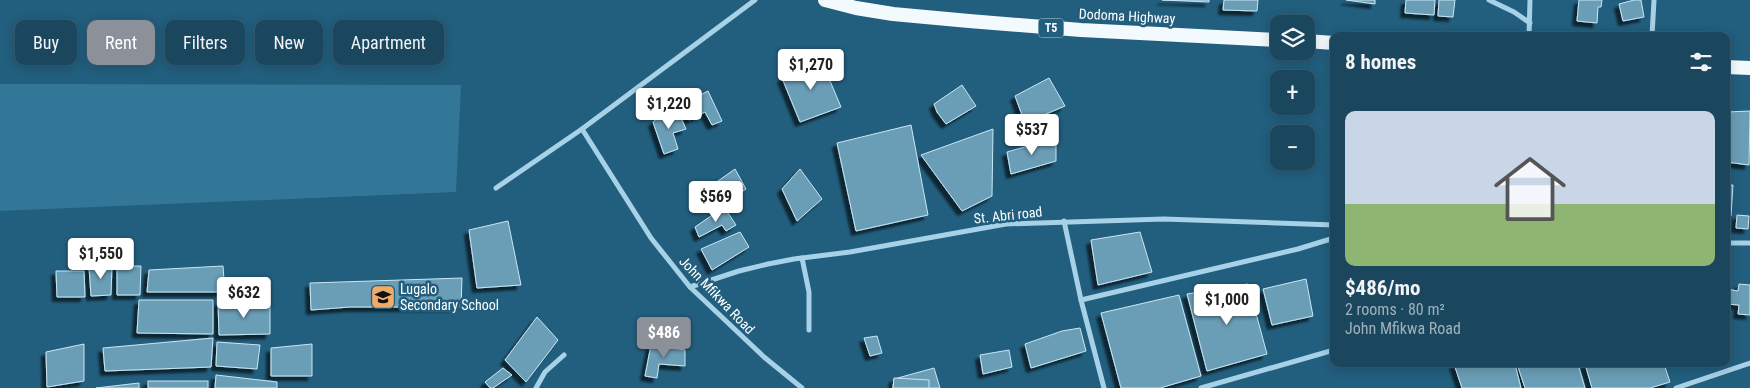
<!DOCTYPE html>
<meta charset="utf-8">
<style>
body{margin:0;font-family:"Roboto Condensed",sans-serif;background:#275067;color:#f1f3f6;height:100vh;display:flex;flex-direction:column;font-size:19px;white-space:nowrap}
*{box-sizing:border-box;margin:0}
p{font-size:16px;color:#9fb1bc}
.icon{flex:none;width:28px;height:28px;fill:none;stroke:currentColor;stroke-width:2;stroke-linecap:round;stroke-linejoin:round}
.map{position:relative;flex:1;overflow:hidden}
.side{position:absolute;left:1330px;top:32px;width:400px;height:335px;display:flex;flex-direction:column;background:#1a465e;border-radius:10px;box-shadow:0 2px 12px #0003,0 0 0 1px #385e73}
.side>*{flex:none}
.top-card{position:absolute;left:15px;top:20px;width:475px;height:45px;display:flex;gap:10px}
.controls{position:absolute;left:1270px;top:15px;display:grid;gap:10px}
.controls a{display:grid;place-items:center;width:45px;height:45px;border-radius:10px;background:#1a465e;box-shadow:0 2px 12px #0003,0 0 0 1px #385e73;font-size:25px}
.price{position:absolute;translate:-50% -42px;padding:0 11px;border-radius:5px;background:#fff;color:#222;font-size:16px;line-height:32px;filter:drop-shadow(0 1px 2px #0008)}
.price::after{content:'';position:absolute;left:50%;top:30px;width:15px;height:11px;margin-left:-8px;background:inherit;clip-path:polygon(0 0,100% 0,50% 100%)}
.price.active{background:#8c9099;color:#fff}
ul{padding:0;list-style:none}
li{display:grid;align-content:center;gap:10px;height:265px;padding:0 15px}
li span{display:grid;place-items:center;height:155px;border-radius:10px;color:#555}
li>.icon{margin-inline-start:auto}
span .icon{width:90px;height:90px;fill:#fffc;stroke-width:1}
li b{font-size:21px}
h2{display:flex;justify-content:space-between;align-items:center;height:60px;padding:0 15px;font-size:21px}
.pill{padding:0 18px;border-radius:10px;background:#1a465e;box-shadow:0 2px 12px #0003,0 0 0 1px #385e73;font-size:18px;line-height:45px}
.pill.active{background:#8c9099;color:#fff}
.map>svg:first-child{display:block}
</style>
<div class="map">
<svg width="1750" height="388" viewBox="0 0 1750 388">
<defs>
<filter id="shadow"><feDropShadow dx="-4.5" dy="4.5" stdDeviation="1" flood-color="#0009"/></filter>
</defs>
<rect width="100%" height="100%" fill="#225e7d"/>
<polygon fill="#337798" points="0,84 461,85 456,192 0,211"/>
<g fill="#6b9db6" stroke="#c9e7f5" filter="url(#shadow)">
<polygon points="1162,0 1209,0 1209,2"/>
<polygon points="1224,0 1258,0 1257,11 1223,10"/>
<polygon points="1346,0 1375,0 1375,4"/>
<polygon points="1406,0 1435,0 1434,15 1405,13"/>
<polygon points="1439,0 1455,0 1453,17 1438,16"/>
<polygon points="1579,0 1602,0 1601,7 1598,7 1597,23 1577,21"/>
<polygon points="1634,0 1641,0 1644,17 1623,21 1619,4"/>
<polygon points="820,57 841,107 800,122 782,78"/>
<polygon points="1049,78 1065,106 1025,123 1015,96"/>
<polygon points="962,85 976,106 946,124 937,112 934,104"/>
<polygon points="708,91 722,121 712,125 705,112 689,120 683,104"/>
<polygon points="678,111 686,129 673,133 678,149 664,154 653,122 664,113"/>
<polygon points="1750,111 1749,165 1726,162 1727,112"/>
<polygon points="911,125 928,215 856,231 837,143"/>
<polygon points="993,129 992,196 962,211 921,155"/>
<polygon points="1056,138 1056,161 1011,174 1007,152"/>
<polygon points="735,169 746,189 735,196 729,185 708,203 701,193"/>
<polygon points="800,169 822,199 797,221 782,189"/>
<polygon points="1726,185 1733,185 1731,216 1726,215"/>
<polygon points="724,207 736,225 726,231 722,225 699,237 695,227"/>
<polygon points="1737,215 1749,216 1748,229 1736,228"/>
<polygon points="508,221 521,285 477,288 469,230"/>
<polygon points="740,232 749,247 712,270 701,249"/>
<polygon points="1140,232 1152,272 1098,285 1091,240"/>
<polygon points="112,264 111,295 91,296 89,267"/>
<polygon points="117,266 141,266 140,295 117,295"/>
<polygon points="223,266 225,292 147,292 149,270"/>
<polygon points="56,271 84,271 85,297 57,297"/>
<polygon points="462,278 461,307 350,307 311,310 310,283"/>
<polygon points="1306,279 1313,316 1272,325 1263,289"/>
<polygon points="1248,284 1267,354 1207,371 1187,294"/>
<polygon points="1739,284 1750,285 1750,315 1738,314 1739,305 1726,304 1726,289 1738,291"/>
<polygon points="1179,295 1201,376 1160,388 1121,388 1101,313"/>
<polygon points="139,300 213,300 213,334 137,333"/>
<polygon points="218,302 270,304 270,334 219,335"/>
<polygon points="537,317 558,340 526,382 505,360"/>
<polygon points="1080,328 1086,351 1031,368 1025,344 1062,331"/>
<polygon points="877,336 882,353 870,356 864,338"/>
<polygon points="213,338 211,367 105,371 103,348"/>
<polygon points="217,342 260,345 257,369 216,366"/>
<polygon points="84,344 84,381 47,387 46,352"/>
<polygon points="312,344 312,376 271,376 271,348"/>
<polygon points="651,345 685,350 685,366 659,364 657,378 645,376"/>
<polygon points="1009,350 1012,367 983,374 980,355"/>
<polygon points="1454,364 1515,364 1521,388 1462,388"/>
<polygon points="1517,364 1578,364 1585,388 1525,388"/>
<polygon points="1585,364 1664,364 1670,382 1650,388 1592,388"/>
<polygon points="503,368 512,375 493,388 490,388 485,382"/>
<polygon points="934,368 940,388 893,388 894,379"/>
<polygon points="216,375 277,382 277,388 215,388"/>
<polygon points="894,378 929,380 929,388 893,388"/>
<rect x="148" y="381" width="60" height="7"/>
<polygon points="139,383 139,388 96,388"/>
</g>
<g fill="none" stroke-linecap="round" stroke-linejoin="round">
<g stroke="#a6d1e6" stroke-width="5">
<polyline points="1489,0 1514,12 1530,23"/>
<polyline points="1529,36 1530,0"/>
<polyline points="1652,36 1654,0"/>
<polyline points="582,129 651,238 690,287 764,357 802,388"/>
<polyline points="496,188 582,129 755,0"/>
<polyline points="1064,221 1081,300 1104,388"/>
<polyline points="1726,243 1750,243"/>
<polyline points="802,258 809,292 809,330"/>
<polyline points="690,287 739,271 768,264 794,259 850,252 1006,224 1164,219 1334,225"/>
<polyline points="1081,300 1298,249 1334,238"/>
<polyline points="536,388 545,372 564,355"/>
<polyline points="1201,388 1334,350"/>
<polyline points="1676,388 1750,363"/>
</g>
<g stroke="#f3fafe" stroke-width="14">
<polyline points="825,0 856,8 893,14 969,21 1081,30 1279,40"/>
<polyline points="1306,41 1334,43"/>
<polyline points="1726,67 1750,68"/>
</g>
</g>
<defs>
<symbol id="school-square" viewBox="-11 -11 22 22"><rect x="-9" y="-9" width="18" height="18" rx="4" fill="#f1ab69" stroke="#225e7d"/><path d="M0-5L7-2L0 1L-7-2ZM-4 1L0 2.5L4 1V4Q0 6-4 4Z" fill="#111"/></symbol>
</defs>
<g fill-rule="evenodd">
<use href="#school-square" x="369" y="283" width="28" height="28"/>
</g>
<g text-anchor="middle" stroke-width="5" stroke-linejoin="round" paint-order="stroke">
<rect fill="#225e7d" stroke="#bdcfd8" stroke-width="1" x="1038.5" y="18.5" width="25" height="19" rx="4"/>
<g font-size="12" font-weight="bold" fill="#fff">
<text x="1051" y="32">T5</text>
</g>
<g font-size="14" fill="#fff" stroke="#225e7d">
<text transform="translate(1127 16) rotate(3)" y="5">Dodoma Highway</text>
<text transform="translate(1008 215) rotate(-6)" y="5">St. Abri road</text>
<text transform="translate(717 295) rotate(46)" y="5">John Mfikwa Road</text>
</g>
<g font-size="14" fill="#fff" stroke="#225e7d" text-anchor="start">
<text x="400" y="294">Lugalo<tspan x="400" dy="16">Secondary School</tspan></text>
</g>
</g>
</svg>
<div class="controls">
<a><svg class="icon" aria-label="layers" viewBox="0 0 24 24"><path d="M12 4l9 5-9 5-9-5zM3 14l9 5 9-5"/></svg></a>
<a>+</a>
<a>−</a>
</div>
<b class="price" style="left:811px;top:91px">$1,270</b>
<b class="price" style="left:669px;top:130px">$1,220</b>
<b class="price" style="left:1032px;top:156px">$537</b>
<b class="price" style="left:716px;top:223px">$569</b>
<b class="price" style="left:101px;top:280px">$1,550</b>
<b class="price" style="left:244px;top:319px">$632</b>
<b class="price" style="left:1227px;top:326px">$1,000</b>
<b class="price active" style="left:664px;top:359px">$486</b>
<div class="top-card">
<a class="pill">Buy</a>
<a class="pill active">Rent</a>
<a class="pill">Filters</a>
<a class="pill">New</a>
<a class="pill">Apartment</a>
</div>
<section class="side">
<h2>8 homes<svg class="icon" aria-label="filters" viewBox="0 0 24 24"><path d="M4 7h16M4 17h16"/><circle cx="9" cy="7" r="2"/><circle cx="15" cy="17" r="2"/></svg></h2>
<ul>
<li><span style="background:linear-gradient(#c9d6e8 60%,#8fb573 0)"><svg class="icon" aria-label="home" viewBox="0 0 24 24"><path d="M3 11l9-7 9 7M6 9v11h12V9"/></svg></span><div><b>$486/mo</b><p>2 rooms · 80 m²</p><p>John Mfikwa Road</p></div></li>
</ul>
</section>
</div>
